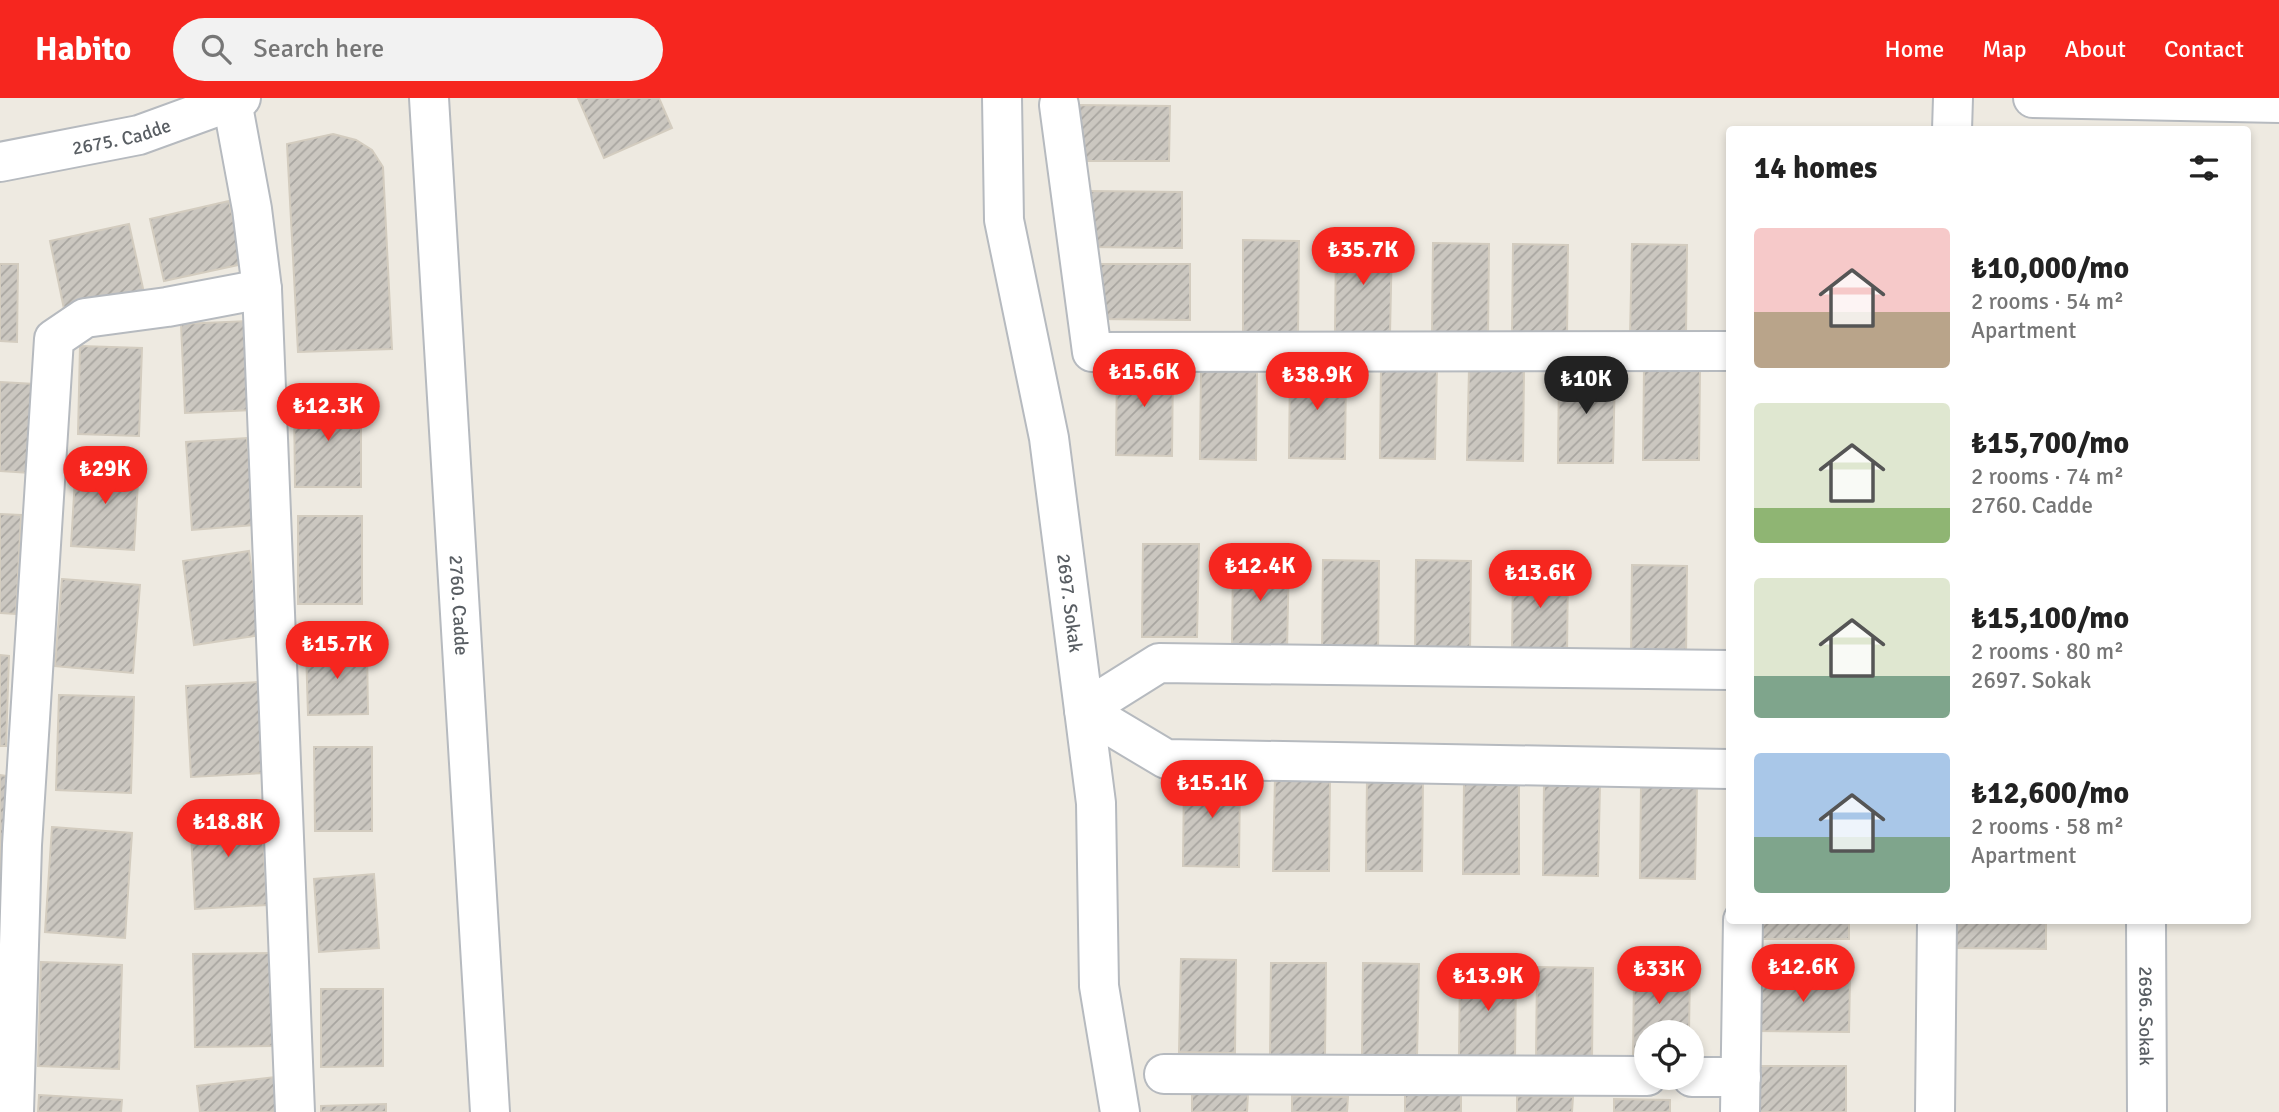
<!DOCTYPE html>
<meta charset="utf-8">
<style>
body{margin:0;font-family:Signika,sans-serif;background:#f2f2f2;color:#222;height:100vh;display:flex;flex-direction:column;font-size:26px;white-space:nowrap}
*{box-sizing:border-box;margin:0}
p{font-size:23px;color:#767676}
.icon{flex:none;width:38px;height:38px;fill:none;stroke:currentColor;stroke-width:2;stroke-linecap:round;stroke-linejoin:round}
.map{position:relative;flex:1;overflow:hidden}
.sheet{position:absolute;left:1726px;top:28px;width:525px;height:798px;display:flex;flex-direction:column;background:#fff;border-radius:7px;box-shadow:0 4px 10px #0003}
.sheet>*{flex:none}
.fabs{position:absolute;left:1634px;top:922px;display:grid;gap:14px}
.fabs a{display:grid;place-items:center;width:70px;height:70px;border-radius:50%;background:#fff;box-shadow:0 4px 10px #0003;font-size:35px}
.price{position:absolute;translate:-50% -60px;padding:0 16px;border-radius:24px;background:#f6261f;color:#fff;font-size:23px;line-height:46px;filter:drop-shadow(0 2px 4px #0008)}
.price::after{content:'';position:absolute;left:50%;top:42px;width:21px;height:16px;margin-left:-10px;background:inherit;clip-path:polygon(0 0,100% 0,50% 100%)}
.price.current{background:#222;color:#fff}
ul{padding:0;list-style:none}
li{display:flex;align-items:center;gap:21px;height:175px;padding:0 28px}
li span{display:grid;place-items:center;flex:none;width:196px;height:140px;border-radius:7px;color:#555}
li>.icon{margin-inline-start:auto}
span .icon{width:84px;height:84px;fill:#fffc;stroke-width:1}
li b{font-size:30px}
h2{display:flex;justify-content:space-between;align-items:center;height:84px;padding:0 28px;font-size:30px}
header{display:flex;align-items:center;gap:42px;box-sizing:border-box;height:98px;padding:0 35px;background:#f6261f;color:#fff}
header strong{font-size:33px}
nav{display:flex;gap:38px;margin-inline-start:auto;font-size:24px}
.search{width:490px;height:63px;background:#f2f2f2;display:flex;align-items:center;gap:18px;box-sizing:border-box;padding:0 24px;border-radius:38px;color:#767676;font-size:26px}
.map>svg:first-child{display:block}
</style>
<header>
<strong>Habito</strong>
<div class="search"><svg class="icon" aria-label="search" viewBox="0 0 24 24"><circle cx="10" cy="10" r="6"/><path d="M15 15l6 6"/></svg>Search here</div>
<nav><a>Home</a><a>Map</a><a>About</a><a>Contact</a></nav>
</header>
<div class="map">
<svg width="2279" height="1014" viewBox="0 0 2279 1014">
<defs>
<pattern id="building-hatch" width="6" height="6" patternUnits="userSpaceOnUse" patternTransform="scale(1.75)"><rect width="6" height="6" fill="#cbc7c0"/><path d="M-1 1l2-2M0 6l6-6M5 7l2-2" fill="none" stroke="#a8a5a0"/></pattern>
</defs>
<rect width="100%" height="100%" fill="#eeeae1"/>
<g fill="url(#building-hatch)" stroke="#d3ccbf" stroke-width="2">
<polygon points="578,0 659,0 672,30 604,60"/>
<polygon points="1077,7 1170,8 1169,63 1077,63"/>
<polygon points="333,36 356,42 372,52 383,69 392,251 298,254 287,46"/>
<polygon points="1089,93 1182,94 1182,150 1088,149"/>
<polygon points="229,103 243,166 164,183 150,121"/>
<polygon points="129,126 144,195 64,211 50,143"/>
<polygon points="1243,142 1299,143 1298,236 1243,235"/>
<polygon points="1336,143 1392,143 1390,236 1335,235"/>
<polygon points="1433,145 1489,146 1488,239 1432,238"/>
<polygon points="1513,146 1568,147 1567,240 1512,240"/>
<polygon points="1632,146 1687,147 1686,239 1630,239"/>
<polygon points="0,166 18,166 17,244 0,243"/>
<polygon points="1098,166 1190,166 1190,222 1097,221"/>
<polygon points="249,223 253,312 185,315 181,226"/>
<polygon points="80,248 142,250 139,338 78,336"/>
<polygon points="1117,264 1173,265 1172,358 1116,357"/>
<polygon points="1290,267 1346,268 1345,361 1289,360"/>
<polygon points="1381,267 1437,268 1435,361 1380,360"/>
<polygon points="1201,268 1257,269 1256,362 1200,361"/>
<polygon points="1644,269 1700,269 1699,362 1643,362"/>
<polygon points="1469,270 1524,270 1523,363 1467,362"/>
<polygon points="1559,271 1615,272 1613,365 1558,365"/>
<polygon points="0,284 35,286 30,375 0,373"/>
<polygon points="294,301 361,301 361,389 295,389"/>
<polygon points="247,340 254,427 192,432 186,344"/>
<polygon points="76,363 139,367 134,452 71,448"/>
<polygon points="0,416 21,417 16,516 0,515"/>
<rect x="298" y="418" width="64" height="88"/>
<polygon points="1143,446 1199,446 1197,539 1142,539"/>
<polygon points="249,453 261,537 194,547 183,463"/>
<polygon points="1233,458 1289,459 1287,552 1232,551"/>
<polygon points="1323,462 1379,463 1378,556 1322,555"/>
<polygon points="1416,462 1471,463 1470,556 1415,555"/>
<polygon points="1513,465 1568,466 1567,559 1512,558"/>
<polygon points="1632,467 1687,468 1686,561 1631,560"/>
<polygon points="62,481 140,487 133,575 55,568"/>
<polygon points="367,549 368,616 308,617 306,550"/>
<polygon points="0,557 9,558 6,648 0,648"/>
<polygon points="260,584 265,675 191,679 186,588"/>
<polygon points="59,597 134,599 131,695 56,692"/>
<polygon points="314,649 372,649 372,733 315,733"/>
<polygon points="1184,676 1240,676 1239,769 1183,768"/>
<polygon points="0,677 7,678 0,778"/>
<polygon points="1275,679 1330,680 1329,773 1273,773"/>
<polygon points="1367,680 1423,681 1422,773 1366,773"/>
<polygon points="1464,683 1519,683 1519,776 1463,776"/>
<polygon points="1544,684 1600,685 1598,778 1543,777"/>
<polygon points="1641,687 1697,687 1695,781 1640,780"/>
<polygon points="261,711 267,807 195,811 190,716"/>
<polygon points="52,729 132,735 125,840 45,834"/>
<polygon points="374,776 379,850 319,854 314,781"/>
<rect x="1757" y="822" width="92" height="19"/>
<polygon points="1954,822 2046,822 2046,851 1954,850"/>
<polygon points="272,855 273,948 195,949 193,856"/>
<polygon points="1181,861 1236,862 1235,955 1179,954"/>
<polygon points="41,864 122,867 119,971 38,968"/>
<polygon points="1271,865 1326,865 1325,959 1270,958"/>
<polygon points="1363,865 1419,866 1417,959 1362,958"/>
<polygon points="1460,868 1516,869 1515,962 1459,961"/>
<polygon points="1537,869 1593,870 1592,963 1536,962"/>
<polygon points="1634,872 1690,873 1689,934 1647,934 1647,965 1633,965"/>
<polygon points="1757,877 1850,878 1849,934 1756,933"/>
<polygon points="321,891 383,891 383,968 321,969"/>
<polygon points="1754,968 1846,968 1846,1014 1753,1014"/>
<polygon points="275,979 279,1014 200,1014 197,988"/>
<polygon points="1192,995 1248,996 1247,1014 1192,1014"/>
<polygon points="39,997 122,1002 121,1014 38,1014"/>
<rect x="1405" y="997" width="56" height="17"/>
<polygon points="1292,998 1348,999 1347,1014 1292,1014"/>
<polygon points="1517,998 1573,999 1572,1014 1517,1014"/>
<polygon points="1614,1001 1670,1002 1670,1014 1614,1014"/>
<polygon points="386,1006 386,1014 321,1014 321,1008"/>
</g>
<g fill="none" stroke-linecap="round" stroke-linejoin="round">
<defs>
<g id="minor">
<path id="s1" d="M429,0L490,1014"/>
<path id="s2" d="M1002,0L1004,122L1049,340L1096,705L1099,888L1120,1014"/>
<polyline points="2033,0 2279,5"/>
<polyline points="232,3 252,111 262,191 295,1014"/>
<polyline points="1059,7 1092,254 1729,253"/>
<polyline points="1952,32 1953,0"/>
<path id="s3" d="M0,64L139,37L241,0"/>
<polyline points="1729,572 1159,565 1084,612 1166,661 1729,671"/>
<path id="s4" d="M2146,822L2147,1014"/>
<polyline points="1164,976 1647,978"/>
<polyline points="1692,979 1741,979"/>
<polyline points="14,1014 22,747 54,241 85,220 167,209 262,191"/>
<polyline points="1740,1014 1743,822"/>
<polyline points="1935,1014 1937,822"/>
</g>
</defs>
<use href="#minor" stroke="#b6babf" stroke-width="42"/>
<use href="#minor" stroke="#fff" stroke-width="38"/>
</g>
<g text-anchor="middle" stroke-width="5" stroke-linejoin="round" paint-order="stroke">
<g font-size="19" fill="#595e63" stroke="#fff">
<text dy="7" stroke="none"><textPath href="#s3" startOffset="124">2675. Cadde</textPath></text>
<text dy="7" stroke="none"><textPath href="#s2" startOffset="511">2697. Sokak</textPath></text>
<text dy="7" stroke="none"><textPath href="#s1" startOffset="508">2760. Cadde</textPath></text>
<text dy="7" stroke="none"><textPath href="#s4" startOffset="96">2696. Sokak</textPath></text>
</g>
</g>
</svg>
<div class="fabs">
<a><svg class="icon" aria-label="locate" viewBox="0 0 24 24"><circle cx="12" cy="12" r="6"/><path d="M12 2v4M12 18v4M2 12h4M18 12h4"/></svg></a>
</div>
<b class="price" style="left:1363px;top:189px">₺35.7K</b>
<b class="price" style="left:1144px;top:311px">₺15.6K</b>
<b class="price" style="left:1317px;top:314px">₺38.9K</b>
<b class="price current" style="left:1586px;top:318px">₺10K</b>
<b class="price" style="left:328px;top:345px">₺12.3K</b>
<b class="price" style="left:105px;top:408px">₺29K</b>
<b class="price" style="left:1260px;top:505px">₺12.4K</b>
<b class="price" style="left:1540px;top:512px">₺13.6K</b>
<b class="price" style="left:337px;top:583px">₺15.7K</b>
<b class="price" style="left:1212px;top:722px">₺15.1K</b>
<b class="price" style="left:228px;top:761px">₺18.8K</b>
<b class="price" style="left:1803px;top:906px">₺12.6K</b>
<b class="price" style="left:1659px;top:908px">₺33K</b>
<b class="price" style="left:1488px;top:915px">₺13.9K</b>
<section class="sheet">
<h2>14 homes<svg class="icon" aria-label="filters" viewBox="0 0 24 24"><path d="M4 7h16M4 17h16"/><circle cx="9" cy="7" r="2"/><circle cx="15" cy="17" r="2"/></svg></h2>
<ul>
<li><span style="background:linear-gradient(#f6c9c9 60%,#b9a48a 0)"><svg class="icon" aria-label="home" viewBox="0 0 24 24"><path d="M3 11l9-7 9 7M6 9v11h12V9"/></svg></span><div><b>₺10,000/mo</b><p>2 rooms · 54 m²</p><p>Apartment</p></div></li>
<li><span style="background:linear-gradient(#dfe7d0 75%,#8fb573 0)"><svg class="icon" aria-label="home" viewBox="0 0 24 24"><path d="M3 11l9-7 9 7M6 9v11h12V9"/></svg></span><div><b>₺15,700/mo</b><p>2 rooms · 74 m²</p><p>2760. Cadde</p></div></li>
<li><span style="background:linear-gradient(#dfe7d0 70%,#7fa58c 0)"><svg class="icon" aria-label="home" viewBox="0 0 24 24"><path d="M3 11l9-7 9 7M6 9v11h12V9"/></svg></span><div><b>₺15,100/mo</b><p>2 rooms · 80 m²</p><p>2697. Sokak</p></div></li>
<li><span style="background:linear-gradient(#a9c7e8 60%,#7fa58c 0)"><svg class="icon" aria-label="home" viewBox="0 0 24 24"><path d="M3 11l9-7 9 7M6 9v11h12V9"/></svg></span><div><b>₺12,600/mo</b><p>2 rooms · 58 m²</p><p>Apartment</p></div></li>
</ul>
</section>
</div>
